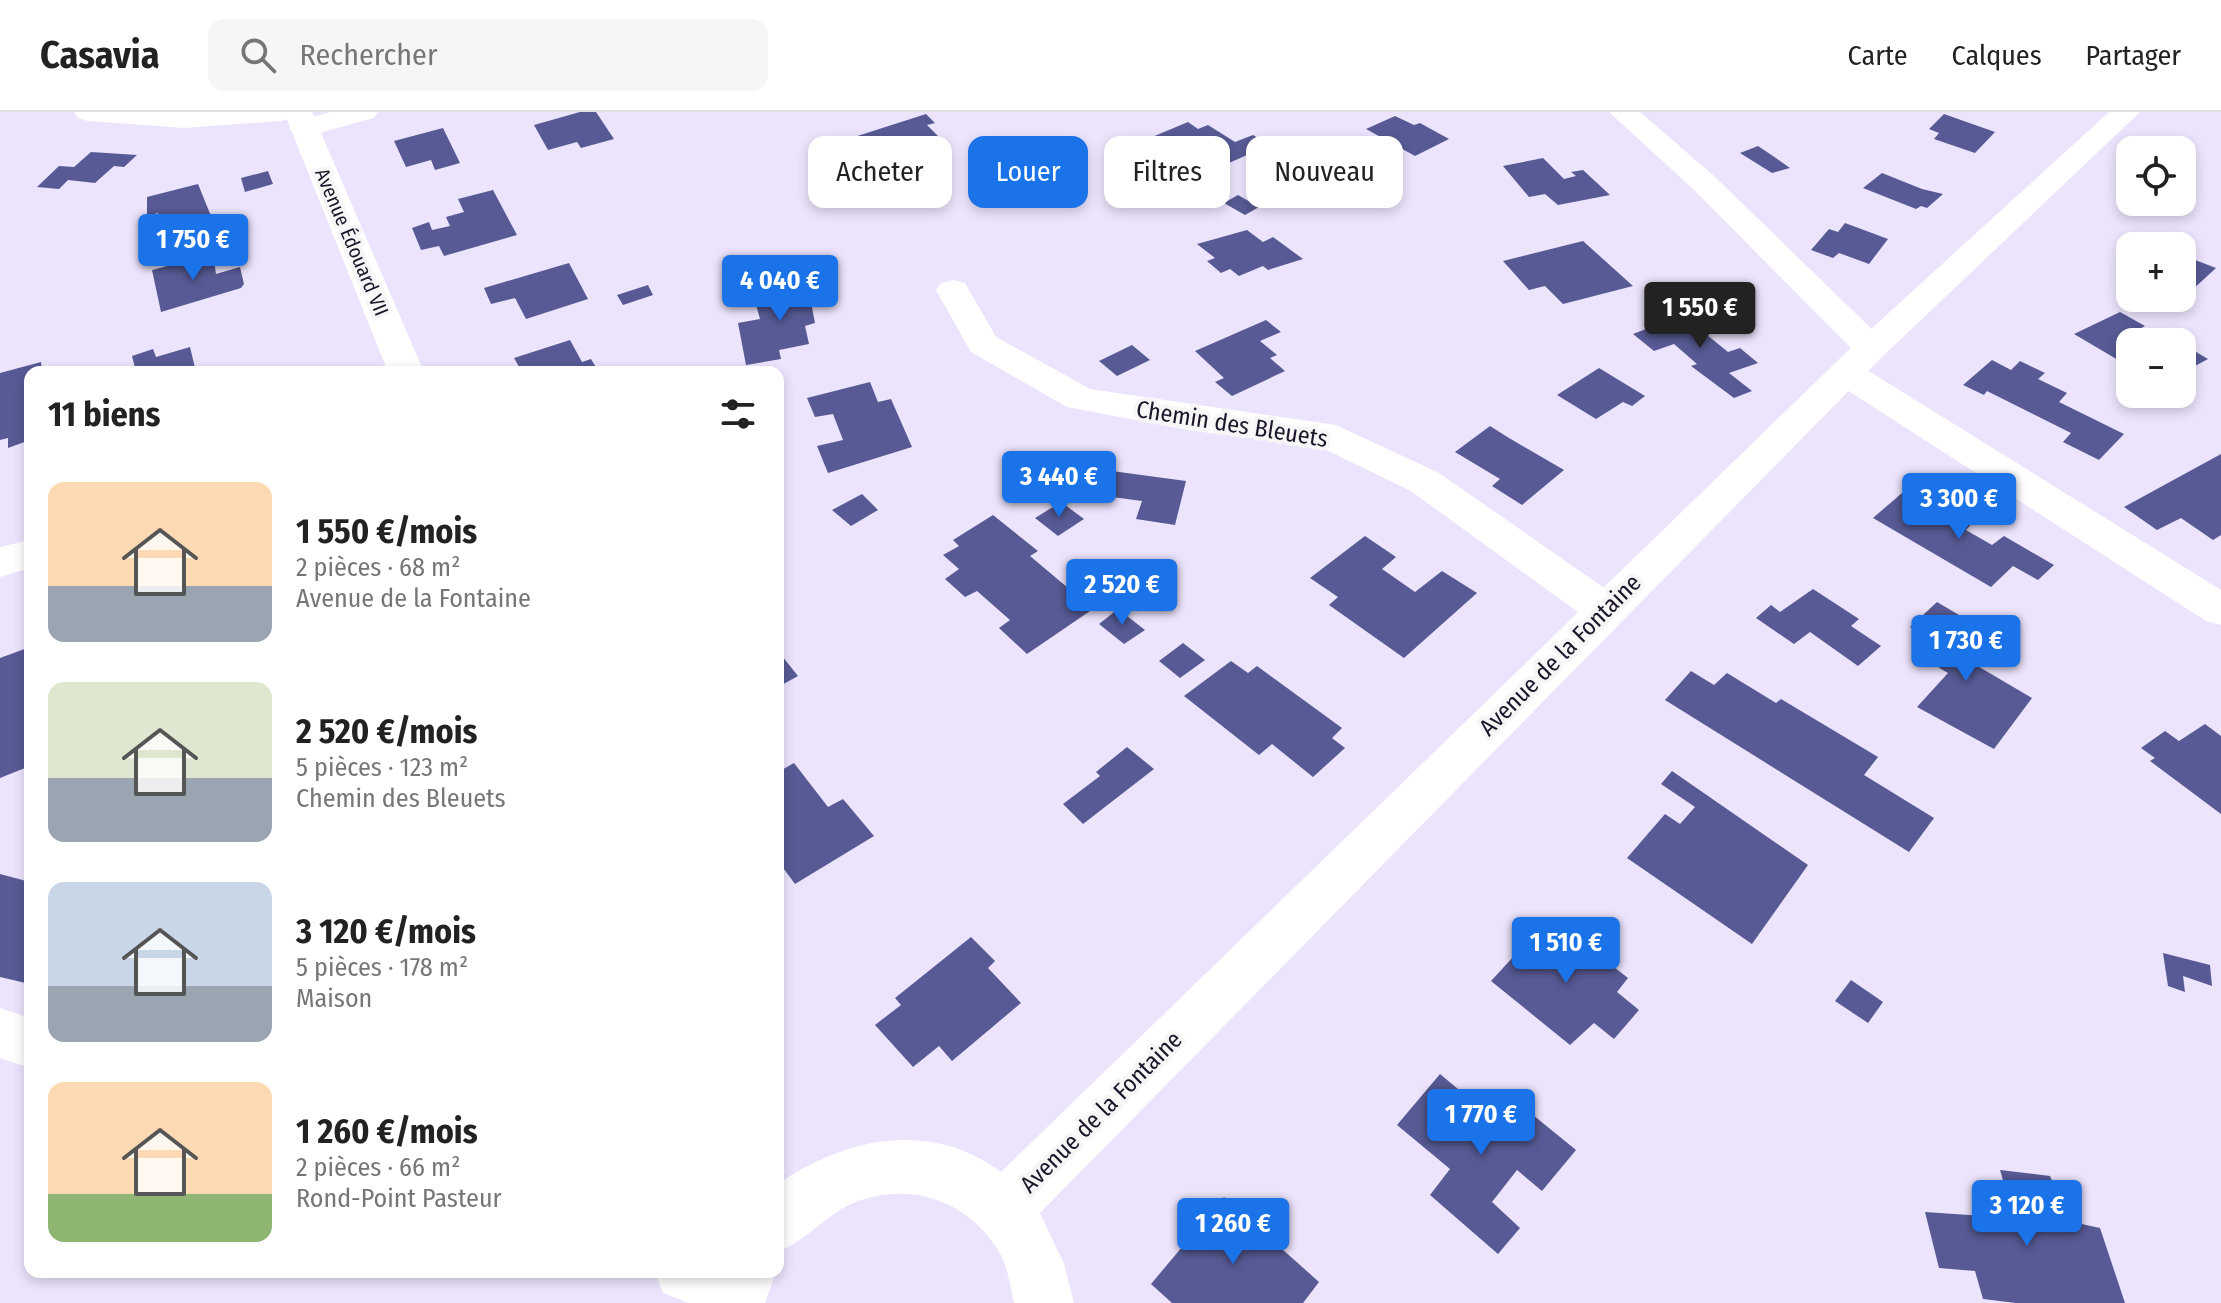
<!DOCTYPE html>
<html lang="fr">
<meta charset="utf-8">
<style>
body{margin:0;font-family:"Fira Sans Condensed",sans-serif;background:#f6f6f6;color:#222;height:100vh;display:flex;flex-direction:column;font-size:30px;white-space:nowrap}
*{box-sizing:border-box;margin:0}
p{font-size:26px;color:#767676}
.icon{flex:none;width:44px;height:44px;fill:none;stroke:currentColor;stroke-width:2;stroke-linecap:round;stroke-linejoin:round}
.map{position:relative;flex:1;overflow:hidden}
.sheet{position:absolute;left:24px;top:254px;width:760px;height:912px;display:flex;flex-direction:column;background:#fff;border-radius:16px;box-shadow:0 4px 12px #0003}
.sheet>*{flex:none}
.top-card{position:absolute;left:808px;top:24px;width:760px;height:72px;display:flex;gap:16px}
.controls{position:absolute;left:2116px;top:24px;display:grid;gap:16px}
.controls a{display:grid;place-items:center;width:80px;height:80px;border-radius:16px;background:#fff;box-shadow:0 4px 12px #0003;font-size:40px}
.price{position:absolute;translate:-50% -68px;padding:0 18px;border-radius:8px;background:#1a73e8;color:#fff;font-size:26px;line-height:52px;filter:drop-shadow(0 2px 4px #0008)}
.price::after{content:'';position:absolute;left:50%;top:48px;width:24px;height:18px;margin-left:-12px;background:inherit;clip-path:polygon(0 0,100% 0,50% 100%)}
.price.on{background:#222;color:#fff}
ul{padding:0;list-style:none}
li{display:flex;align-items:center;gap:24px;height:200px;padding:0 24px}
li span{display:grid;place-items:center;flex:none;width:224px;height:160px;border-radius:16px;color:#555}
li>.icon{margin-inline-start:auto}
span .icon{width:96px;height:96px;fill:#fffc;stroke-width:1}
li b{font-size:34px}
h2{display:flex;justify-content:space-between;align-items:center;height:96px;padding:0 24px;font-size:34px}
.chip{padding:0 28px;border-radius:16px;background:#fff;box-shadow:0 4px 12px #0003;font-size:28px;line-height:72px}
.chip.on{background:#1a73e8;color:#fff}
header{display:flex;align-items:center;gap:48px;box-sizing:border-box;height:112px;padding:0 40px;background:#fff;border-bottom:2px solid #e0e0e0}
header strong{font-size:38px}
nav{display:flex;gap:44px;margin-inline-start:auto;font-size:28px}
.search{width:560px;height:72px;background:#f6f6f6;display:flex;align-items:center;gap:20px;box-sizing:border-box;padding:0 28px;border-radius:16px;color:#767676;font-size:30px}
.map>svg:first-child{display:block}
</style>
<header>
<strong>Casavia</strong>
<div class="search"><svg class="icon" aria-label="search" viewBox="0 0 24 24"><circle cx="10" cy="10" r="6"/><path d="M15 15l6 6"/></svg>Rechercher</div>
<nav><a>Carte</a><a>Calques</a><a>Partager</a></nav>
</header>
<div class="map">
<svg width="2221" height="1191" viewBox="0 0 2221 1191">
<rect width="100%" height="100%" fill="#ece4fd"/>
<g fill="#575a94">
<polygon points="580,0 596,0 614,27 581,36 577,30 548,38 534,13"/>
<polygon points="926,2 935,11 927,13 943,29 867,48 848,27"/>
<polygon points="1944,2 1995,20 1975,41 1934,27 1939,21 1929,17"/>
<polygon points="1395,4 1414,13 1420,11 1449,27 1415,44 1366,17"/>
<polygon points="1188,10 1198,17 1208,13 1235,30 1253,23 1270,33 1190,68 1174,57 1216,40 1194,26 1161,39 1145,28"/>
<polygon points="443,16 460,51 435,58 431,48 406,55 394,29"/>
<polygon points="1758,34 1773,44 1790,56 1772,61 1740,41"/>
<polygon points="91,40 137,43 124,55 114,54 95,71 68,68 59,77 37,75 59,54 74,55"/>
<polygon points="1543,46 1564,67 1576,64 1571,60 1583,58 1610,83 1558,93 1545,82 1529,85 1503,54"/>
<polygon points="268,59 273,72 245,80 241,66"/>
<polygon points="1882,61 1922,77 1943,82 1927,96 1921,94 1916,97 1863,76"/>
<polygon points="198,72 213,109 164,122 158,101 147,104 147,85"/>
<polygon points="493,78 517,123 444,144 439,134 421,138 412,116 429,110 432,118 450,114 446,105 464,100 458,87"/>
<polygon points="1238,83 1259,95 1245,103 1224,91"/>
<polygon points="1845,111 1888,127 1869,152 1839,141 1833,146 1811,138 1829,117 1838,120"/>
<polygon points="1247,118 1263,130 1273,125 1303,147 1268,158 1263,154 1239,164 1230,157 1221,161 1207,149 1215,146 1197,132"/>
<polygon points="2137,125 2159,134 2130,134 2130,150 2116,144"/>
<polygon points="1583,129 1633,174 1563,192 1545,174 1529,178 1503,149"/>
<polygon points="213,142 216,162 240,155 244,172 241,176 161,200 152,158"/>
<polygon points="2182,143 2216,156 2190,180 2182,177"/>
<polygon points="569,151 588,187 526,207 515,186 491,192 484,176"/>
<polygon points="823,168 827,182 810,185 815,211 805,214 809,232 779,238 781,247 746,253 738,211 760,207 755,189 783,184 781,176"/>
<polygon points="648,173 653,183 623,193 617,183"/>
<polygon points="1696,198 1713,213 1701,218 1728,240 1740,236 1758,251 1729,261 1752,279 1734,286 1691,254 1697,252 1674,232 1654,239 1633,222"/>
<polygon points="2120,200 2145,214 2136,219 2155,230 2130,230 2130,248 2124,245 2118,248 2074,222"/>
<polygon points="1266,208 1281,220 1260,229 1277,243 1270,246 1285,259 1232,284 1215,270 1224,266 1195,239"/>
<polygon points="570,228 582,250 591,247 599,260 522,260 514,246"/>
<polygon points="1132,233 1150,248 1117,264 1099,249"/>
<polygon points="2186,234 2208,247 2182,261 2182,236"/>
<polygon points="190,235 196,260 136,260 132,244 153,237 156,245"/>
<polygon points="1992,248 2011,258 2020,249 2045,261 2038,267 2067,281 2059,290 2124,322 2099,348 2063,330 2071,321 1987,279 1984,283 1963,273"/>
<polygon points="41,250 42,260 30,260 30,328 8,336 8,326 0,328 0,261"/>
<polygon points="1599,256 1645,284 1632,294 1623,290 1596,307 1557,283"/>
<polygon points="870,270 878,290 891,287 912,335 828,361 817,334 843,328 833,302 815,305 807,286"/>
<polygon points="1490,314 1509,326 1564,358 1522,393 1492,374 1500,367 1455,340"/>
<polygon points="2221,342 2221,423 2213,428 2181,406 2157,418 2124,395"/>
<polygon points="1082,355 1186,369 1175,413 1136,407 1142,389 1097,383 1098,377 1076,374"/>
<polygon points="1902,381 1932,398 1939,392 1973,410 1966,418 1992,433 2004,424 2054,453 2038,468 2013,454 1991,475 1873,406"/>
<polygon points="862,382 878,398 851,414 832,398"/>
<polygon points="1061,390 1084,407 1058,424 1035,406"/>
<polygon points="993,403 1038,439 1030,444 1093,497 1027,542 999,516 1010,508 977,479 965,485 945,467 959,457 943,443 959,434 953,428"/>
<polygon points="1365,424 1396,445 1382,457 1415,480 1442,459 1477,481 1404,546 1329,493 1338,485 1310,466"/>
<polygon points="1813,477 1859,507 1851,514 1881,534 1858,554 1810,520 1794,532 1756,506 1771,493 1780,500"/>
<polygon points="1937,490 1976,513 1952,539 2032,586 1994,637 1917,595 1948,561 1919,544 1933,529 1910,515"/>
<polygon points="1118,497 1145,518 1124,532 1099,512"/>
<polygon points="1183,531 1205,548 1180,566 1159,549"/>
<polygon points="30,535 30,654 0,666 0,546"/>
<polygon points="778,539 798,564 778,575"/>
<polygon points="1231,549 1248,561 1257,554 1342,616 1332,626 1345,636 1313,665 1272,632 1259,643 1184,584"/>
<polygon points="1691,559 1714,573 1727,561 1776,591 1781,587 1878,645 1864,663 1934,706 1909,740 1665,588"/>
<polygon points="2205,612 2221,624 2221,702 2150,649 2155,646 2141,636 2165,619 2179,629"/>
<polygon points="1127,635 1154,657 1083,712 1063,692 1100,664 1096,660"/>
<polygon points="794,651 828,695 843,687 874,724 795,772 778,749 778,660"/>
<polygon points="1672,659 1808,753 1752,832 1627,746 1665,702 1680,712 1695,695 1661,672"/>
<polygon points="0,762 30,770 30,872 0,865"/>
<polygon points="1550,805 1628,866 1617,880 1639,898 1614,927 1594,911 1570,933 1491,869"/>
<polygon points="971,825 995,849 988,856 1021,891 952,949 939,934 913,955 875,913 901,893 895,886"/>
<polygon points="2163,841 2210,853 2212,874 2183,864 2185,880 2168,874"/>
<polygon points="1851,868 1883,890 1868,911 1835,889"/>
<polygon points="1440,962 1513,1023 1533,1003 1576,1038 1542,1079 1517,1058 1492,1090 1520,1116 1498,1142 1430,1083 1450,1057 1397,1013"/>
<polygon points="2000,1058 2050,1064 2068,1109 2100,1116 2125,1191 2016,1191 1983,1187 1975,1159 1939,1156 1925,1100 1984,1104 1981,1089 2010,1092"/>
<polygon points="1224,1085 1319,1170 1303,1191 1172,1191 1151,1172"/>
</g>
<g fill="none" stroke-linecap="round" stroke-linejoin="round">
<g fill="#fff" fill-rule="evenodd">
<polygon points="74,0 295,0 291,6 281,9 184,16 88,9 78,6"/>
<polygon points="331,0 378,0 374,6 304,25 294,22 289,16 294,10"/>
<polygon points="1609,0 1640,0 1714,64 1883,228 1888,236 1883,244 1871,247 1859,244 1692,76"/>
<polygon points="953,168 965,171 996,225 1090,277 1336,313 1439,361 1620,487 1626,498 1620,509 1605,513 1590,509 1411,379 1316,333 1194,319 1067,295 971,240 936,178 941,171"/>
<polygon points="1846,250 1859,253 2221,478 2221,513 2206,509 1833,269 1828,261 1833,253"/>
<polygon points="30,428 30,456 0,465 0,435"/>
<polygon points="0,896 30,906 30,956 0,946"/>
<polygon points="655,1160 760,1160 768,1179 763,1191 689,1191 663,1181"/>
</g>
<g fill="#fff" fill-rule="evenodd">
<polygon points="284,0 312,0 424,260 388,260"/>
<path d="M2109,0H2140L1883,244L1040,1101L1064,1152L1074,1191H1014C1010,1173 1008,1154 998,1138C965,1086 906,1068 849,1093C823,1106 805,1129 778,1140V1072C846,1025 931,1008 1001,1060L1859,228Z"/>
<polygon points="718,1160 776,1160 765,1191 705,1191"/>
</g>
</g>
<g text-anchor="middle" stroke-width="8" stroke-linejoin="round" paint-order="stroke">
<g font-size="20" fill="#1d152a" stroke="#f6f6f6">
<text transform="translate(352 130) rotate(67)" y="7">Avenue Édouard VII</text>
</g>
<g font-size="24" fill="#1d152a" stroke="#f6f6f6">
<text transform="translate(1232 312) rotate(9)" y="8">Chemin des Bleuets</text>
<text transform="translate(1560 543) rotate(-45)" y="8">Avenue de la Fontaine</text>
<text transform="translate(1101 1000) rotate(-45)" y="8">Avenue de la Fontaine</text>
</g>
</g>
</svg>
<div class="controls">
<a><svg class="icon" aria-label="locate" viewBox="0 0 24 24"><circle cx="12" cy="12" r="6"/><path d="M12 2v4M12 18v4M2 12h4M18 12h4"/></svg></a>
<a>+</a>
<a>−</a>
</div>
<b class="price" style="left:193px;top:170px">1 750 €</b>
<b class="price" style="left:780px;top:211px">4 040 €</b>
<b class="price on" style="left:1700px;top:238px">1 550 €</b>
<b class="price" style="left:1059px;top:407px">3 440 €</b>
<b class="price" style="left:1959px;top:429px">3 300 €</b>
<b class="price" style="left:1122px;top:515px">2 520 €</b>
<b class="price" style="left:1966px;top:571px">1 730 €</b>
<b class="price" style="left:1566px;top:873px">1 510 €</b>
<b class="price" style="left:1481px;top:1045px">1 770 €</b>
<b class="price" style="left:2027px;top:1136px">3 120 €</b>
<b class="price" style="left:1233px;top:1154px">1 260 €</b>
<div class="top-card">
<a class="chip">Acheter</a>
<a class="chip on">Louer</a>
<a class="chip">Filtres</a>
<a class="chip">Nouveau</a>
</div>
<section class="sheet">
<h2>11 biens<svg class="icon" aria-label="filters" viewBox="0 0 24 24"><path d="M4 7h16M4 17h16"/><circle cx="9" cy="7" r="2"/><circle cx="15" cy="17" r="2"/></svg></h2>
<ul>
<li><span style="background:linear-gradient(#ffd9b3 65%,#9aa5b1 0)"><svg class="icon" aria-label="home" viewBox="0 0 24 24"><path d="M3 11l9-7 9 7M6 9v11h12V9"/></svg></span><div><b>1 550 €/mois</b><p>2 pièces · 68 m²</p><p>Avenue de la Fontaine</p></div></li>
<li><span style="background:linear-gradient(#dfe7d0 60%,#9aa5b1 0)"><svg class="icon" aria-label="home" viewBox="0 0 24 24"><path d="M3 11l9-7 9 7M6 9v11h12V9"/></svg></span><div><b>2 520 €/mois</b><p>5 pièces · 123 m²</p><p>Chemin des Bleuets</p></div></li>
<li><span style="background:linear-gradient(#c9d6e8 65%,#9aa5b1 0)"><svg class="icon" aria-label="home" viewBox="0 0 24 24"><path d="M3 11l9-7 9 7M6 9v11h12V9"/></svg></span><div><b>3 120 €/mois</b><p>5 pièces · 178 m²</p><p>Maison</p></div></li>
<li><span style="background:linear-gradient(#ffd9b3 70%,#8fb573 0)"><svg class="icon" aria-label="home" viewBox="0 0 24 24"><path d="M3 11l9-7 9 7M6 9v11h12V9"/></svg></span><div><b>1 260 €/mois</b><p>2 pièces · 66 m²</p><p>Rond-Point Pasteur</p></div></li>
</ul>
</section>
</div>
